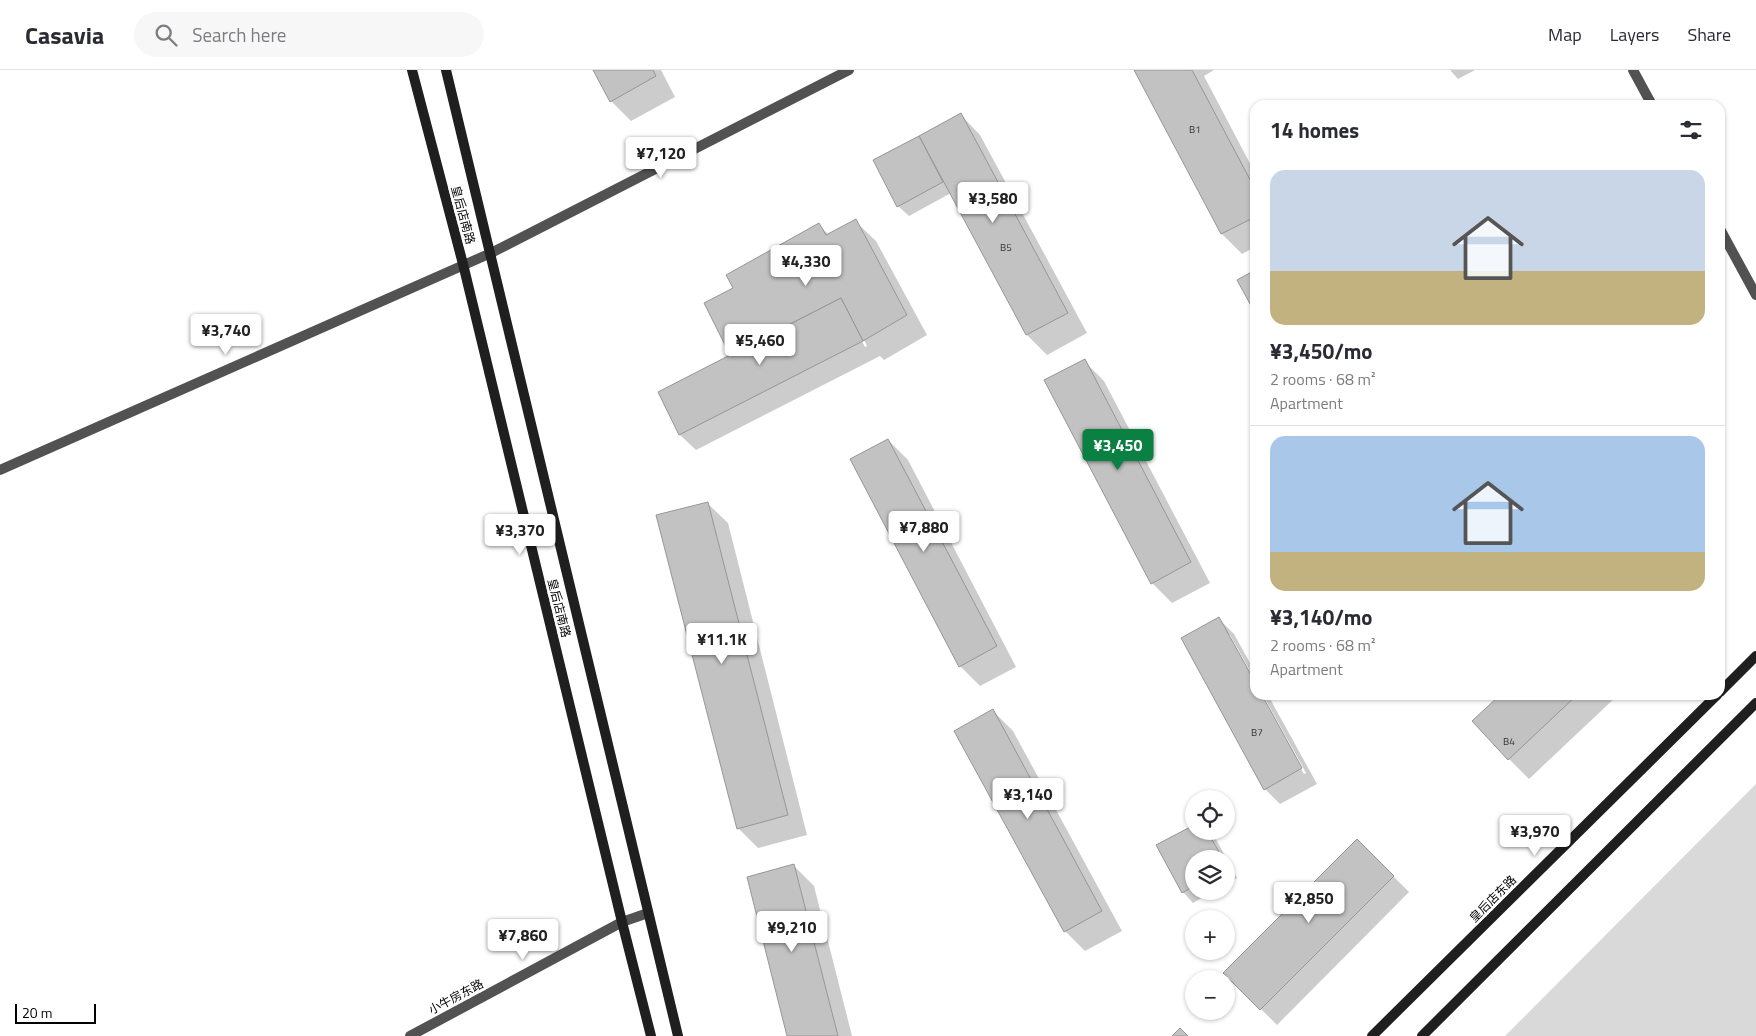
<!DOCTYPE html>
<meta charset="utf-8">
<style>
body{margin:0;font-family:"Titillium Web","Noto Sans SC",sans-serif;background:#f7f7f7;color:#2b2b33;height:100vh;display:flex;flex-direction:column;font-size:19px;white-space:nowrap}
*{box-sizing:border-box;margin:0}
p{font-size:16px;color:#7c7c81}
.icon{flex:none;width:28px;height:28px;fill:none;stroke:currentColor;stroke-width:2;stroke-linecap:round;stroke-linejoin:round}
.map{position:relative;flex:1;overflow:hidden}
.side{position:absolute;left:1250px;top:30px;width:475px;height:600px;display:flex;flex-direction:column;background:#fff;border-radius:15px;box-shadow:0 1px 4px #0004}
.side>*{flex:none}
.fabs{position:absolute;left:1185px;top:720px;display:grid;gap:10px}
.fabs a{display:grid;place-items:center;width:50px;height:50px;border-radius:50%;background:#fff;box-shadow:0 1px 4px #0004;font-size:25px}
.scale{position:absolute;left:15px;bottom:12px;width:81px;box-sizing:border-box;padding-left:5px;border:2px solid #000;border-top:0;font-size:14px;line-height:18px;white-space:nowrap;color:#000;-webkit-text-stroke:4px #fff;paint-order:stroke}
.price{position:absolute;translate:-50% -42px;padding:0 11px;border-radius:5px;background:#fff;color:#222;font-size:16px;line-height:32px;filter:drop-shadow(0 1px 2px #0008)}
.price::after{content:'';position:absolute;left:50%;top:30px;width:15px;height:11px;margin-left:-8px;background:inherit;clip-path:polygon(0 0,100% 0,50% 100%)}
.price.current{background:#0b8043;color:#fff}
ul{padding:0;list-style:none}
li{display:grid;align-content:center;gap:10px;height:265px;padding:0 20px}
li+li{border-top:1px solid #e1e1e2}
li span{display:grid;place-items:center;height:155px;border-radius:15px;color:#555}
li>.icon{margin-inline-start:auto}
span .icon{width:90px;height:90px;fill:#fffc;stroke-width:1}
li b{font-size:21px}
h2{display:flex;justify-content:space-between;align-items:center;height:60px;padding:0 20px;font-size:21px}
header{display:flex;align-items:center;gap:30px;box-sizing:border-box;height:70px;padding:0 25px;background:#fff;border-bottom:1px solid #e1e1e2}
header strong{font-size:24px}
nav{display:flex;gap:28px;margin-inline-start:auto;font-size:18px}
.search{width:350px;height:45px;background:#f7f7f7;display:flex;align-items:center;gap:12px;box-sizing:border-box;padding:0 18px;border-radius:28px;color:#7c7c81;font-size:19px}
.map>svg:first-child{display:block}
</style>
<header>
<strong>Casavia</strong>
<div class="search"><svg class="icon" aria-label="search" viewBox="0 0 24 24"><circle cx="10" cy="10" r="6"/><path d="M15 15l6 6"/></svg>Search here</div>
<nav><a>Map</a><a>Layers</a><a>Share</a></nav>
</header>
<div class="map">
<svg width="1756" height="966" viewBox="0 0 1756 966">
<rect width="100%" height="100%" fill="#fff"/>
<polygon fill="#d9d9d9" points="1756,714 1756,966 1505,966"/>
<g fill="#0003" fill-rule="evenodd">
<polygon points="594,0 661,0 675,27 631,51 611,31"/>
<polygon points="1136,0 1214,0 1204,6 1255,103 1255,177 1242,184 1222,164"/>
<polygon points="1450,0 1475,0 1458,9"/>
<polygon points="960,44 980,65 1087,263 1047,285 1027,265 951,123 909,146 898,136 874,91"/>
<path d="M855,151L876,171L927,265L884,290L880,286L696,380L680,365L659,323L732,285L735,219L818,154L829,165ZM852,252H855L867,276L865,277Z"/>
<polygon points="1084,291 1104,311 1210,513 1172,533 1152,513"/>
<polygon points="888,370 908,390 1016,597 980,616 960,596"/>
<polygon points="707,433 728,453 807,765 758,778 738,758"/>
<polygon points="1219,549 1234,564 1255,602 1255,610 1230,565 1228,565 1255,615 1255,625 1260,625 1304,704 1306,703 1263,625 1268,625 1317,714 1280,734 1265,719"/>
<polygon points="1502,625 1618,625 1529,709 1509,689"/>
<polygon points="993,641 1013,661 1122,861 1085,881 1065,861"/>
<polygon points="1194,761 1212,762 1237,808 1226,814 1226,789 1194,789 1194,821 1214,821 1193,833 1183,822"/>
<polygon points="1357,770 1409,822 1277,955 1225,903"/>
<polygon points="794,796 814,816 852,966 789,966"/>
</g>
<g fill="#c2c2c2" stroke="#969696">
<polygon points="593,0 653,0 656,6 610,32"/>
<polygon points="1134,0 1192,0 1255,119 1255,147 1221,164"/>
<polygon points="961,43 1068,243 1026,265 919,66"/>
<polygon points="919,66 943,112 897,137 873,90"/>
<polygon points="856,149 907,245 863,271 841,228 730,285 704,233 733,218 726,205 819,153 826,165"/>
<polygon points="1255,200 1255,243 1237,210"/>
<polygon points="841,228 863,271 679,365 658,322"/>
<polygon points="1085,289 1191,492 1151,514 1044,310"/>
<polygon points="888,369 997,576 959,597 850,389"/>
<polygon points="708,432 788,745 737,759 656,445"/>
<polygon points="1219,547 1255,612 1255,625 1262,625 1302,698 1264,720 1181,568"/>
<polygon points="1500,625 1577,625 1508,690 1472,651"/>
<polygon points="993,639 1102,841 1064,862 954,661"/>
<polygon points="1194,755 1194,761 1207,761 1223,789 1194,789 1194,816 1182,823 1156,775"/>
<polygon points="1357,769 1394,806 1260,940 1223,903"/>
<polygon points="794,794 838,966 787,966 747,807"/>
<polygon points="1180,958 1188,966 1172,966"/>
</g>
<g fill="none" stroke-linecap="round" stroke-linejoin="round">
<g stroke="#525252" stroke-width="10">
<polyline points="1633,0 1652,35"/>
<polyline points="1720,159 1756,225"/>
<polyline points="0,400 491,183 849,0"/>
<polyline points="410,966 622,852 648,843"/>
</g>
<g stroke="#1f1f1f" stroke-width="10">
<polyline points="412,0 463,194 622,852 651,966"/>
<polyline points="446,0 678,966"/>
<polyline points="1720,622 1756,586"/>
<polyline points="1372,966 1717,625"/>
<polyline points="1422,966 1756,633"/>
</g>
</g>
<g text-anchor="middle" stroke-width="5" stroke-linejoin="round" paint-order="stroke">
<g font-size="10" fill="#303030">
<text x="1195" y="63">B1</text>
<text x="1006" y="181">B5</text>
<text x="1257" y="666">B7</text>
<text x="1509" y="675">B4</text>
</g>
<g font-size="12" fill="#000" stroke="#fff">
<text transform="translate(463 145) rotate(75)" y="4">皇后店南路</text>
<text transform="translate(559 538) rotate(76)" y="4">皇后店南路</text>
<text transform="translate(1493 829) rotate(-45)" y="4">皇后店东路</text>
<text transform="translate(456 927) rotate(-28)" y="4">小牛房东路</text>
</g>
</g>
</svg>
<div class="fabs">
<a><svg class="icon" aria-label="locate" viewBox="0 0 24 24"><circle cx="12" cy="12" r="6"/><path d="M12 2v4M12 18v4M2 12h4M18 12h4"/></svg></a>
<a><svg class="icon" aria-label="layers" viewBox="0 0 24 24"><path d="M12 4l9 5-9 5-9-5zM3 14l9 5 9-5"/></svg></a>
<a>+</a>
<a>−</a>
</div>
<div class="scale">20 m</div>
<b class="price" style="left:661px;top:109px">¥7,120</b>
<b class="price" style="left:993px;top:154px">¥3,580</b>
<b class="price" style="left:806px;top:217px">¥4,330</b>
<b class="price" style="left:226px;top:286px">¥3,740</b>
<b class="price" style="left:760px;top:296px">¥5,460</b>
<b class="price current" style="left:1118px;top:401px">¥3,450</b>
<b class="price" style="left:924px;top:483px">¥7,880</b>
<b class="price" style="left:520px;top:486px">¥3,370</b>
<b class="price" style="left:722px;top:595px">¥11.1K</b>
<b class="price" style="left:1028px;top:750px">¥3,140</b>
<b class="price" style="left:1535px;top:787px">¥3,970</b>
<b class="price" style="left:1309px;top:854px">¥2,850</b>
<b class="price" style="left:792px;top:883px">¥9,210</b>
<b class="price" style="left:523px;top:891px">¥7,860</b>
<section class="side">
<h2>14 homes<svg class="icon" aria-label="filters" viewBox="0 0 24 24"><path d="M4 7h16M4 17h16"/><circle cx="9" cy="7" r="2"/><circle cx="15" cy="17" r="2"/></svg></h2>
<ul>
<li><span style="background:linear-gradient(#c9d6e8 65%,#c2b280 0)"><svg class="icon" aria-label="home" viewBox="0 0 24 24"><path d="M3 11l9-7 9 7M6 9v11h12V9"/></svg></span><div><b>¥3,450/mo</b><p>2 rooms · 68 m²</p><p>Apartment</p></div></li>
<li><span style="background:linear-gradient(#a9c7e8 75%,#c2b280 0)"><svg class="icon" aria-label="home" viewBox="0 0 24 24"><path d="M3 11l9-7 9 7M6 9v11h12V9"/></svg></span><div><b>¥3,140/mo</b><p>2 rooms · 68 m²</p><p>Apartment</p></div></li>
</ul>
</section>
</div>
